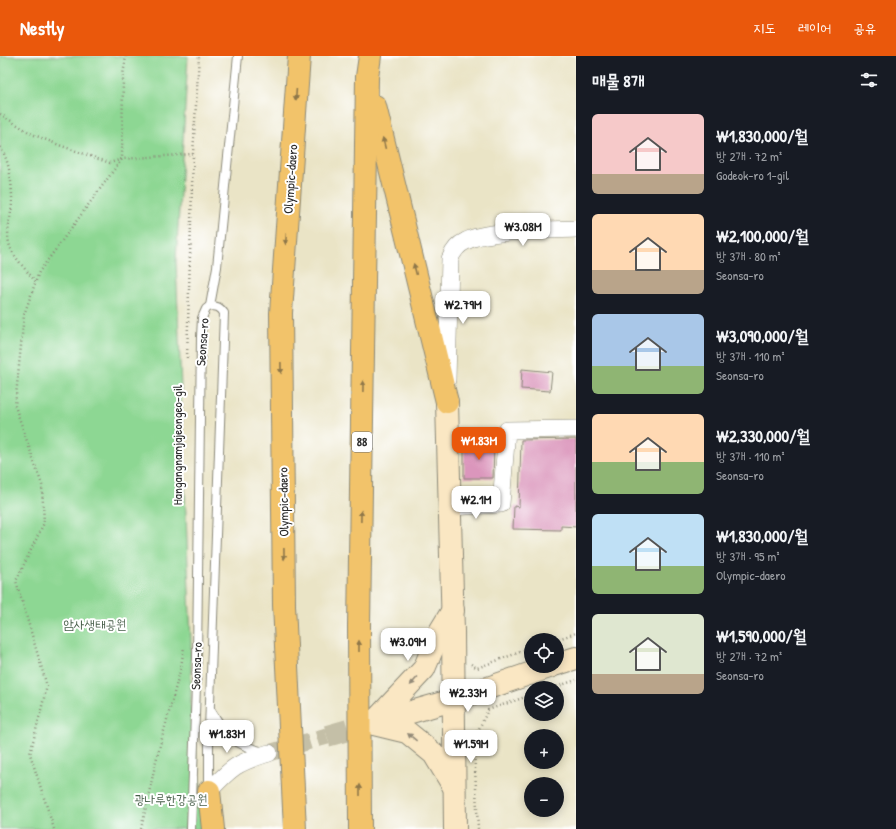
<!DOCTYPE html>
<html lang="ko">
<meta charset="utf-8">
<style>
body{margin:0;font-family:"Patrick Hand","Poor Story",sans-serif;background:#20242c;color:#f1f3f6;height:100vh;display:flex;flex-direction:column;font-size:15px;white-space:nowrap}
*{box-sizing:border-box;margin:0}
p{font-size:13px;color:#9ea1a6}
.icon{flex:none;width:22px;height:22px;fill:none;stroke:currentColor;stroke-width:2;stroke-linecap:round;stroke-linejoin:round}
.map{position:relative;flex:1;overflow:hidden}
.details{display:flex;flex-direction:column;background:#171b24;width:320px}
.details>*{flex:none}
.fabs{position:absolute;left:524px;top:577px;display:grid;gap:8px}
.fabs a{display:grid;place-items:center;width:40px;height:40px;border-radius:50%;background:#171b24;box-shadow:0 2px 10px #0003;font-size:20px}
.price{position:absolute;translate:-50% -34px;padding:0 9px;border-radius:8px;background:#fff;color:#222;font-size:13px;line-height:26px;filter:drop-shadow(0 1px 2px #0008)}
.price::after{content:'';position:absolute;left:50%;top:24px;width:12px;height:9px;margin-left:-6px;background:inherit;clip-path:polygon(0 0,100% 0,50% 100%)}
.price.current{background:#ea580c;color:#fff}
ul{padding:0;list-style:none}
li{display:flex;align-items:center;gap:12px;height:100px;padding:0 16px}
li span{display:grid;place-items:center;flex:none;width:112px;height:80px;border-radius:6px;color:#555}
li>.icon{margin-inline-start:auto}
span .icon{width:48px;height:48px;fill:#fffc;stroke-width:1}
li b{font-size:17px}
h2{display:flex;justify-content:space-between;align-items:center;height:48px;padding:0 16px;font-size:17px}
header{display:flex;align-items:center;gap:24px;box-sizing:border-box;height:56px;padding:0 20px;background:#ea580c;color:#fff}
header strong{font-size:19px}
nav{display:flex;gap:22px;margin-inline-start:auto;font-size:14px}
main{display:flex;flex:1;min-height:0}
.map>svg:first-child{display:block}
</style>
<header>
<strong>Nestly</strong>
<nav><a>지도</a><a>레이어</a><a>공유</a></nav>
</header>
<main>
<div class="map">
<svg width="576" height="773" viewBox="0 0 576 773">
<rect width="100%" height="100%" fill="#fff"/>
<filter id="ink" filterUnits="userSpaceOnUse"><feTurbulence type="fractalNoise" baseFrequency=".025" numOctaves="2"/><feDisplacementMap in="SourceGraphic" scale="8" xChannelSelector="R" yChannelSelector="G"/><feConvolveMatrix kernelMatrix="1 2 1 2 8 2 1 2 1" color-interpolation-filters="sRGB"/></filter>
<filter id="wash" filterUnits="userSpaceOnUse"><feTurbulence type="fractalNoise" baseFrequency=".012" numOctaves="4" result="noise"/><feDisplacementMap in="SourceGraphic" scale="16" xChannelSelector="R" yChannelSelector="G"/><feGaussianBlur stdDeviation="0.9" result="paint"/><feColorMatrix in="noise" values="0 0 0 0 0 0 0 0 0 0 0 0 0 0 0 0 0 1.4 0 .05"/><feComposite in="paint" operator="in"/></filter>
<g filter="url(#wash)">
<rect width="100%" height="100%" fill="#eae4c6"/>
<polygon fill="#8dd793" stroke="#5c815f" points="0,0 188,0 176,205 191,586 191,664 206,773 0,773"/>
<g id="blocks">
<g fill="#db96bc">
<polygon points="522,313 552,316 550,335 521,333"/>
<polygon points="576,383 576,471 561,470 561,474 513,473 514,450 519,451 521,384"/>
<polygon points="464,389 494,389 493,422 464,422"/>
</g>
</g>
</g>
<g filter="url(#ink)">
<use href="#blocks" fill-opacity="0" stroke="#8a8878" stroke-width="1"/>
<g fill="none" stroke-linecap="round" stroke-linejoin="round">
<polyline stroke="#c4bfa7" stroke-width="17" stroke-dasharray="17 8" stroke-linecap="butt" points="269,697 327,680"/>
<polyline stroke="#c4bfa7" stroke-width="22" stroke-dasharray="22 11" stroke-linecap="butt" points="327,680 373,667"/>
<defs>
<g id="lane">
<polyline points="210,250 217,211 238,0"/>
<path d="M210,653C228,682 231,687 264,696"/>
<path d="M191,773L197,601L201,281L202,262L206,253L210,250C217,250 220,251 224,257L209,674V733"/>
</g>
<g id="street">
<path d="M447,324L450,203C453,195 457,189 466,185C486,174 550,174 576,173"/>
<polyline points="450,451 501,448 507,374 576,373"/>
<path d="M209,735C232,711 236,707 269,697"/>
</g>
<g id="secondary">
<polyline points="447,346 453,576 455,773"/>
<polyline points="557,608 576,602"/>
<polyline points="375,665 424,613 439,577 453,554"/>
<polyline points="373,667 453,644 552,610"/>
<polyline points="374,668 407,676 434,698 454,731"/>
</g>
<g id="highway">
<polyline points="375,50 447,346"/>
<polyline points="209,735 213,773"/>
<polyline points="295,773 284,549 281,257 299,0"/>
<polyline points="360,773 359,571 367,21 370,0"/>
</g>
</defs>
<use href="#lane" stroke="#8a8878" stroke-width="10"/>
<use href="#street" stroke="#8a8878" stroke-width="18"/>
<use href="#secondary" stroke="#8a8878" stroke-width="24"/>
<use href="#highway" stroke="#8a8878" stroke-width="24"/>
<g stroke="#8a8878" stroke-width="2.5" stroke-dasharray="1 3" stroke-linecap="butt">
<polyline points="0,58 32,78 59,89 110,107 122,103 123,19 126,0"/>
<path d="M0,91C10,105 12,128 12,145C12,161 4,177 11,193C17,205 28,216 36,226"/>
<polyline points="187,302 193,98 199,0"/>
<polyline points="555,584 576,577"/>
<polyline points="471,608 477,612 531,592"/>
<polyline points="553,632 576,624"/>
<polyline points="474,683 488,654 531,639"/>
<polyline points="474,692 478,773"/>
<polyline points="54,773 30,698 47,630 16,525 44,467 42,429 15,350 24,259 39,216 122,103 193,98"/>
<polyline points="141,773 156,705 181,611 184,591"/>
</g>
<use href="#lane" stroke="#fff" stroke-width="8"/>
<use href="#street" stroke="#fff" stroke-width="17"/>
<use href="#secondary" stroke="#fae7c3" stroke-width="22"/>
<use href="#highway" stroke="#f2c36a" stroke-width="22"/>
</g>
<defs><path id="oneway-solid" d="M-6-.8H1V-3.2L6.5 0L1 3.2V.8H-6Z"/></defs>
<g fill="#8e774a">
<use href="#oneway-solid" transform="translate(296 39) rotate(94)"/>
<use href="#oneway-solid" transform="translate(384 87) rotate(-104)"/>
<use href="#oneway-solid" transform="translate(286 183) rotate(94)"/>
<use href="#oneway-solid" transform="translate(415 213) rotate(-104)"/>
<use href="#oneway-solid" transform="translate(281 312) rotate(89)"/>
<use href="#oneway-solid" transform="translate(363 330) rotate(-89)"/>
<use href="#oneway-solid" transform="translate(361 460) rotate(-89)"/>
<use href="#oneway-solid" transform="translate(284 498) rotate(89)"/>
<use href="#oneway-solid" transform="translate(359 590) rotate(-90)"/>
<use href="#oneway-solid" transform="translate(360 734) rotate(-90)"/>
</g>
<g fill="#928977">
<use href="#oneway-solid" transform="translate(414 625) rotate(131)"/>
<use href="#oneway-solid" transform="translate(412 681) rotate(-141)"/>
</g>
</g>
<g text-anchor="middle" stroke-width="4" stroke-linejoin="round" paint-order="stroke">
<rect fill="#fff" stroke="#6b6b6b" stroke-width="1" x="352" y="376" width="20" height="20" rx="3"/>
<g font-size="12" font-weight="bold" fill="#2b2b2b">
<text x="362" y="390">88</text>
</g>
<g font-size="13" fill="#2b2b2b" stroke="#fff">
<text transform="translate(290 123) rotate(-86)" y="5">Olympic-daero</text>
<text transform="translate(202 286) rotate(-86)" y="5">Seonsa-ro</text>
<text transform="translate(177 389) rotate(-90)" y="5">Hangangnamjajeongeo-gil</text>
<text transform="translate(283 446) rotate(-91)" y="5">Olympic-daero</text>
<text transform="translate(196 610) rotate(-88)" y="5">Seonsa-ro</text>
</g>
<g font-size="13" fill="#485f4a" stroke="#fff">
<text x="95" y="573">암사생태공원</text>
<text x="171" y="748">광나루한강공원</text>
</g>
</g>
</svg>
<div class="fabs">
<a><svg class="icon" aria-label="locate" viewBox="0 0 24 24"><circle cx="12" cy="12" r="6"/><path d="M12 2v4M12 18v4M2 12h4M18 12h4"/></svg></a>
<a><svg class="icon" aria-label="layers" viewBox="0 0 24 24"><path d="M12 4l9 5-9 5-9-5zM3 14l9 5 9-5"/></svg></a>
<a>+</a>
<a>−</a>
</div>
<b class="price" style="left:523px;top:191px">₩3.08M</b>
<b class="price" style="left:463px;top:269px">₩2.79M</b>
<b class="price current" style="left:479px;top:405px">₩1.83M</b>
<b class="price" style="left:476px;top:464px">₩2.1M</b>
<b class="price" style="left:408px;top:606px">₩3.09M</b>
<b class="price" style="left:468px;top:657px">₩2.33M</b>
<b class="price" style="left:227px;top:698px">₩1.83M</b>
<b class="price" style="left:471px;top:708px">₩1.59M</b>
</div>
<section class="details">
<h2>매물 8개<svg class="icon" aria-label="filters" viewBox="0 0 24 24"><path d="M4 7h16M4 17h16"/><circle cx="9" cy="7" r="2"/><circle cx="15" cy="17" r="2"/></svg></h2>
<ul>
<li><span style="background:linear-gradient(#f6c9c9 75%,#b9a48a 0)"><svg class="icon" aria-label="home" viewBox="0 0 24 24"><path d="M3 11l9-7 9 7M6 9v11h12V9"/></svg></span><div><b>₩1,830,000/월</b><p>방 2개 · 72 m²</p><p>Godeok-ro 1-gil</p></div></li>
<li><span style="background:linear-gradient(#ffd9b3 70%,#b9a48a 0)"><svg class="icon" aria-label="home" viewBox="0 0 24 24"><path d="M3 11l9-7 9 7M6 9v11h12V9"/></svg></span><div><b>₩2,100,000/월</b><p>방 3개 · 80 m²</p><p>Seonsa-ro</p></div></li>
<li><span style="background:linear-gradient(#a9c7e8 65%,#8fb573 0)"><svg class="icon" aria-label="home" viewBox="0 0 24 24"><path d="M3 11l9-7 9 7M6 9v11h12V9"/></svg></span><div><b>₩3,090,000/월</b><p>방 3개 · 110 m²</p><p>Seonsa-ro</p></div></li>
<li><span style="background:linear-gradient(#ffd9b3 60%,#8fb573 0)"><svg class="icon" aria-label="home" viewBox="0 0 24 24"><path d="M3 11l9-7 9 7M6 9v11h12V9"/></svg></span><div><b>₩2,330,000/월</b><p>방 3개 · 110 m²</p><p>Seonsa-ro</p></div></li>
<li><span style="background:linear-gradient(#bfe0f5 65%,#8fb573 0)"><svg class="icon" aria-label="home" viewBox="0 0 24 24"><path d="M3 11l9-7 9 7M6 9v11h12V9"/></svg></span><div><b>₩1,830,000/월</b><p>방 3개 · 95 m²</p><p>Olympic-daero</p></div></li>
<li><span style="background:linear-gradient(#dfe7d0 75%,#b9a48a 0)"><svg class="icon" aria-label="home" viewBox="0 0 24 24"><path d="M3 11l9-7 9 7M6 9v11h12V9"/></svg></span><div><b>₩1,590,000/월</b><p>방 2개 · 72 m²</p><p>Seonsa-ro</p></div></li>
</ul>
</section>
</main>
